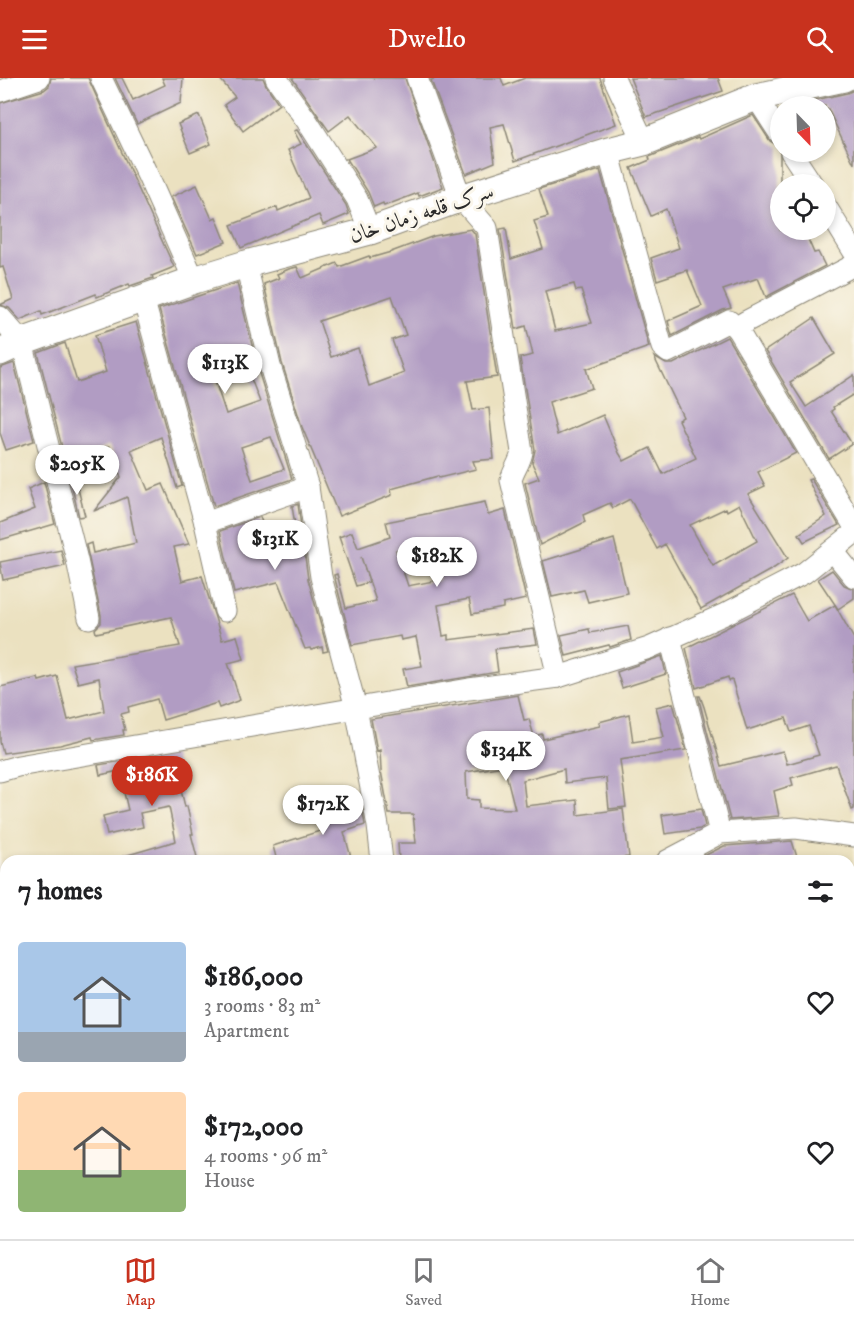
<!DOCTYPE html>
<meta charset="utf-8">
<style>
body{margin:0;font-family:"IM FELL DW Pica",Amiri,serif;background:#f6f6f6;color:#202124;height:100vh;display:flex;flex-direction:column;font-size:22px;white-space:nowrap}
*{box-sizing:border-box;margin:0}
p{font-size:20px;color:#757577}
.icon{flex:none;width:33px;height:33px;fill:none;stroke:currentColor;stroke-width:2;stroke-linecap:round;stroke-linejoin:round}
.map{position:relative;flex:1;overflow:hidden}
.sheet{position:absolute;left:0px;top:777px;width:855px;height:384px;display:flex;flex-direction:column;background:#fff;border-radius:18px 18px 0 0;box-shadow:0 3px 9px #0003}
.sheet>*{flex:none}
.needle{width:39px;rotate:157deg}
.buttons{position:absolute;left:770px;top:18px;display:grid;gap:12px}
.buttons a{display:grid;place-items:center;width:66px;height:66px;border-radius:50%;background:#fff;box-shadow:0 3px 9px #0003;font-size:30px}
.price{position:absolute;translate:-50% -51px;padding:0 14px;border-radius:21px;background:#fff;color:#222;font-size:20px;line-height:39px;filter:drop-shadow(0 2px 3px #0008)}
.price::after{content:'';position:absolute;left:50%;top:36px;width:18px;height:14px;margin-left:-9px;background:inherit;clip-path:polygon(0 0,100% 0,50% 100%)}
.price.active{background:#c8321e;color:#fff}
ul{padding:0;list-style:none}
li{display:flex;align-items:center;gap:18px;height:150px;padding:0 18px}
li span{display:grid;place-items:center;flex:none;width:168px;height:120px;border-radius:6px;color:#555}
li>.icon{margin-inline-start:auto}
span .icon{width:72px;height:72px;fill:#fffc;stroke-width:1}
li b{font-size:26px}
h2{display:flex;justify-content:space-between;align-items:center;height:72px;padding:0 18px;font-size:26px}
header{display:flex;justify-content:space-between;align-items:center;height:78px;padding:0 18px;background:#c8321e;color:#fff;font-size:27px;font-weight:600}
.menu{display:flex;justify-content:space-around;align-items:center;height:84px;border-top:2px solid #e0e0e0;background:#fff;font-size:16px;color:#757577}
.menu a{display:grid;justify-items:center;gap:3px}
.menu .active{color:#c8321e}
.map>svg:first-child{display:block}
</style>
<header><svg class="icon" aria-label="menu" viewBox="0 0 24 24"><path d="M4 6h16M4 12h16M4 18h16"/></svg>Dwello<svg class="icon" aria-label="search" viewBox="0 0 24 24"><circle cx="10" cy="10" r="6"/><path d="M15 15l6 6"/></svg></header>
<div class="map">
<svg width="854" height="1161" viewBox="0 0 854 1161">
<rect width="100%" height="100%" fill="#fbf7ec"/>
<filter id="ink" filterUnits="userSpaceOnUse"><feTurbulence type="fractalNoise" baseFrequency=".0167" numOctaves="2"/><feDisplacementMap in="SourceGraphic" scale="12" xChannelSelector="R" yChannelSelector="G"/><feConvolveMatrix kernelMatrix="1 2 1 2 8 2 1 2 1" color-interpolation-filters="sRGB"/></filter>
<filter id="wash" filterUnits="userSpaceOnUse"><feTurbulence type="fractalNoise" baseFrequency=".008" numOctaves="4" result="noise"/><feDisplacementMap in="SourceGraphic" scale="24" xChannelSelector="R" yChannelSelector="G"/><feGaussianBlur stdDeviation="1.35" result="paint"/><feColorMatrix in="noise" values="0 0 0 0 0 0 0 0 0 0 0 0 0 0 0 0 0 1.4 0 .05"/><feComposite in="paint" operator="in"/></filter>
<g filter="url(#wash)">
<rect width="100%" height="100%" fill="#ebe1c0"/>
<g id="blocks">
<g fill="#b19cc3" fill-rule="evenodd">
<polygon points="51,0 88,0 174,189 152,198 153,200 130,208 129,206 97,219 96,216 42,237 41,233 20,242 9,230 0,227 13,221 3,189 0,190 0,25 44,12 49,8"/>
<polygon points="115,0 122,0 133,22 165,7 162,0 183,0 181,25 137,46"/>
<polygon points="219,0 263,0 266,7 279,26 243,53 224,27 235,19"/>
<polygon points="292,0 405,0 443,109 419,118 418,115 384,128 383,125 374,129 368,114 347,81 377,70 350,37 329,53"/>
<polygon points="437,0 501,0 504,8 525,0 600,0 616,46 515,83 504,46 490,49 495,84 466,96 431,2"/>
<polygon points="630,0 718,0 723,13 646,39"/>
<polygon points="854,12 854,86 828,31 825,32 825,28 788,28 847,15"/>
<polygon points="199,37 211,66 190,75 178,46"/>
<polygon points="753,37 770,63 780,69 780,152 804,152 814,175 818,174 825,188 766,219 758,200 723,212 731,230 723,232 672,258 668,243 702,228 687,192 657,202 651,180 679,170 666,131 651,138 631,90 650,82 649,79 698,59 699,61"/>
<polygon points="297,52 346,127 349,136 323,147 319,137 241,170 231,147 277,129 278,133 309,120 288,72 301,66 294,53"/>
<path d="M600,92L649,269L586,291L592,310L549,324L557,357L603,337L619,375L624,383L650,370L663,396L696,380L678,342L683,339L654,279L666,286H673L727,259L796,375L758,394L765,408L748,416L788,480L774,490L701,531L665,466L657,471L630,421L613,430L610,425L583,437L585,444L540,467L525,405L539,400L532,385L535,372L520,280L533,277L526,248L516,251L500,151L506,150L511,181L543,171L534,143L548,139L539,111ZM574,206L576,213L581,212L592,245L555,253L545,213ZM739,426L757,463L713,488L690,447L726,430L727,433Z"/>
<polygon points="197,107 212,141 216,139 226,164 197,176 171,119"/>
<path d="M471,151L475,156L497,299L467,303L473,332L489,330L494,381L473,383L476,391L439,400L438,398L391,411L392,417L339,438L302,349L282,285L264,206L279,200L277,196L289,191L297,189L302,200L337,185L339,189L369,178L370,180L391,174L434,158ZM392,218L406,257L392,262L404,295L369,308L358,270L331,279L319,243Z"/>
<path d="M237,205L258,292L292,401L214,428L159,231ZM244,267L255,297L250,298L260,324L226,336L207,279ZM271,359L284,391L252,402L241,369Z"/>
<polygon points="814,240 835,276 790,304 806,329 854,297 854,316 833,329 834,331 831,333 852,366 829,381 765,273"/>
<polygon points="136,244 182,408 177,410 161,359 131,372 148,412 163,406 189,466 174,469 182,503 202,498 222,562 237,558 244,581 228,585 240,622 219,630 217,625 163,642 157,621 128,629 129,634 121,636 125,652 123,652 124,657 93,662 92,659 60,667 3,675 0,664 0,609 38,600 39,603 57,598 68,642 104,633 99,600 78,605 72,586 180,568 171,539 96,555 95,551 101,545 101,537 86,467 91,465 93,475 136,465 127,419 94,433 121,399 109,368 66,385 38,275 65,265 77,304 106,294 95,257"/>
<polygon points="14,285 34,363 6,372 0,355 0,290"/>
<polygon points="74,395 85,438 79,439 69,396"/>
<polygon points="811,401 839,447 804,464 799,456 826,438 808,402"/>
<polygon points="44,404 55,446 0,462 0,445 35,431 28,411"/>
<path d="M485,424L488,437L505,432L526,521L503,526V530L472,536L469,521L438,527L443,558L448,557V562L534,551L537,566L495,571L498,594L407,609L403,591L422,588L416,559L401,562L400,558L352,567L334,497L337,496L346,530L376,523L361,479L369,504L356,508L339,459L352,454L358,470L390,459L386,444ZM433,465L439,502L408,508L396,472Z"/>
<polygon points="298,426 308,501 328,573 323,574 322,569 311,572 310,570 305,571 278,504 234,515 220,453 260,439 267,458 296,453 292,428"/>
<polygon points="614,461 627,515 588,524 584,512 552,519 543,483"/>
<polygon points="61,472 65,488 3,502 0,484"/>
<polygon points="832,492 844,507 854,511 854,520 838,531 818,501"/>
<polygon points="792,517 807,543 835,527 854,561 854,731 852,732 836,687 791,700 793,707 774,713 779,738 730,742 698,618 700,618 704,629 721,688 783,673 787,686 819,677 809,648 791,654 786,640 747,652 732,602 729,603 728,599 696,610 686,570"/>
<polygon points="628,548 631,562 610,569 609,567 566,578 561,557 589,551 590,555"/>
<polygon points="662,578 666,596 622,610 617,594"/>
<path d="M518,617L524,642L529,641L534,658L542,656L543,661L600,648L599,644L629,636L633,664L664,659L656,629L673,625L686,672L620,682L626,729L609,731L606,700L565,705L564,691L523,702L526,728L577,722L578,737L623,731L629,779L597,783H524V781L485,779L486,783H399L398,765H416L413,736H389L381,693L380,672L377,673L371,641ZM504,688L515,731L479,730V722L467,721L466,694Z"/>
<polygon points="173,677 185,729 187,728 193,756 191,756 198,783 122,783 121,779 176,763 169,729 140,735 143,749 107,757 103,738 128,732 119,693 100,697 98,687 129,682 130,687"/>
<polygon points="329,714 336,737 362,730 365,747 344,754 352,783 277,783 273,768 323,752 314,719"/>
<polygon points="701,731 705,748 700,751 665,756 662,737"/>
<polygon points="792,763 797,779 784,783 694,783 724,768"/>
</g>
</g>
</g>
<g filter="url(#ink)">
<use href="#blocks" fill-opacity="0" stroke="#8b8676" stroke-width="1.5"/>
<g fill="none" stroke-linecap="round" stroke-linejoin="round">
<defs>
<g id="minor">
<polyline points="101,0 148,98 194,202"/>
<polyline points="276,0 307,43 357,121 370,153"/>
<path d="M417,0L461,120L487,150L522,374C520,385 514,391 511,402L558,599"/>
<polyline points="614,0 644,64"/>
<polyline points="0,13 39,0"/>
<polyline points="756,19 780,56"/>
<polyline points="608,73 662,269 668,274 729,243 737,251 854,448"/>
<polyline points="791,74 812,106"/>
<polyline points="825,127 854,174"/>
<polyline points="246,186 270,288 308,409 321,499 356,630 378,748 382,783"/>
<polyline points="143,220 205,445 225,533"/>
<polyline points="0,239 22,264 77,482 89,540"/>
<polyline points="737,251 745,244 854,187"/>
<polyline points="205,445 308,409"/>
<polyline points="833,473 854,499"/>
<polyline points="670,560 720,755"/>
<polyline points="0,693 18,688 469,611 558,599 649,570 725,536 804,495 854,455"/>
<polyline points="667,783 720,755 796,750 854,758"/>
<polyline points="849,875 854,876"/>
<polyline points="0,922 6,919"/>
<polyline points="0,1033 6,1050"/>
<polyline points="49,1155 52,1161"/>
<polyline points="835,1155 838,1161"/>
<polyline points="587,1161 601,1155"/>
</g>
<polyline id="tertiary" points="0,274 22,264 194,202 246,186 370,153 461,120 608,73 644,64 756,19 844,0"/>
</defs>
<use href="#minor" stroke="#8b8676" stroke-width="23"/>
<use href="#tertiary" stroke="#8b8676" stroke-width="29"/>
<use href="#minor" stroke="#fff" stroke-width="21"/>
<use href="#tertiary" stroke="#fff" stroke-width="27"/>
</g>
</g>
<g text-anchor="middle" stroke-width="6" stroke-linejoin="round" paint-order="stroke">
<g font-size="22" fill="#2b2b2b" stroke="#fbf7ec">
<text transform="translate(421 134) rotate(-18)" y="8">سرک قلعه زمان خان</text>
</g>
</g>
</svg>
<div class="buttons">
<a><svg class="needle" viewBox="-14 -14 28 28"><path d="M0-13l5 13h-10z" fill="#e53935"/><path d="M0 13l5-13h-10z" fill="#757577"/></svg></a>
<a><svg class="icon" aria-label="locate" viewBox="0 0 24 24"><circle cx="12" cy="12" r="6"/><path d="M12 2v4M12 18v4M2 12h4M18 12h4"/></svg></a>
</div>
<b class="price" style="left:225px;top:317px">$113K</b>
<b class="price" style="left:77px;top:418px">$205K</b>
<b class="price" style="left:275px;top:493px">$131K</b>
<b class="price" style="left:437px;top:510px">$182K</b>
<b class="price" style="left:506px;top:704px">$134K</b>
<b class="price active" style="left:152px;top:729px">$186K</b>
<b class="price" style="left:323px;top:758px">$172K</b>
<section class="sheet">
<h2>7 homes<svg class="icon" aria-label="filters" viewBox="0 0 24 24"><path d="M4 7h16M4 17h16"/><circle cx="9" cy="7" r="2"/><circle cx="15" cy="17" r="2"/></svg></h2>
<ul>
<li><span style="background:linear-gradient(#a9c7e8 75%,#9aa5b1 0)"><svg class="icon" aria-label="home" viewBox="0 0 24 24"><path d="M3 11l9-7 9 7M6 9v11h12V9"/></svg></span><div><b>$186,000</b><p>3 rooms · 83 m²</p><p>Apartment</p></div><svg class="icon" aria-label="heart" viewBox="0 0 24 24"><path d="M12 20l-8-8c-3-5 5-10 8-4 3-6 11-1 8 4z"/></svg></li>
<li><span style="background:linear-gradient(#ffd9b3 65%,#8fb573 0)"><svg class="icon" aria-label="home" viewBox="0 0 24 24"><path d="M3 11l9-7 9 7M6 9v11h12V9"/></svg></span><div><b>$172,000</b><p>4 rooms · 96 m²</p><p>House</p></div><svg class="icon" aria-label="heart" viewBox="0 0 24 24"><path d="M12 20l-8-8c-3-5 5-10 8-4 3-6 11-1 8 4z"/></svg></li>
</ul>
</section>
</div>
<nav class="menu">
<a class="active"><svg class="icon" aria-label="map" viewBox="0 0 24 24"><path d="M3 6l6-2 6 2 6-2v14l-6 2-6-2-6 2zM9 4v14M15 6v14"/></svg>Map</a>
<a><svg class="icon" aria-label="saved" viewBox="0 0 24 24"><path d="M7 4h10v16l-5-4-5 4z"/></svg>Saved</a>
<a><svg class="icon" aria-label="home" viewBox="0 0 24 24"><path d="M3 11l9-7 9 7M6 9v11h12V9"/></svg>Home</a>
</nav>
